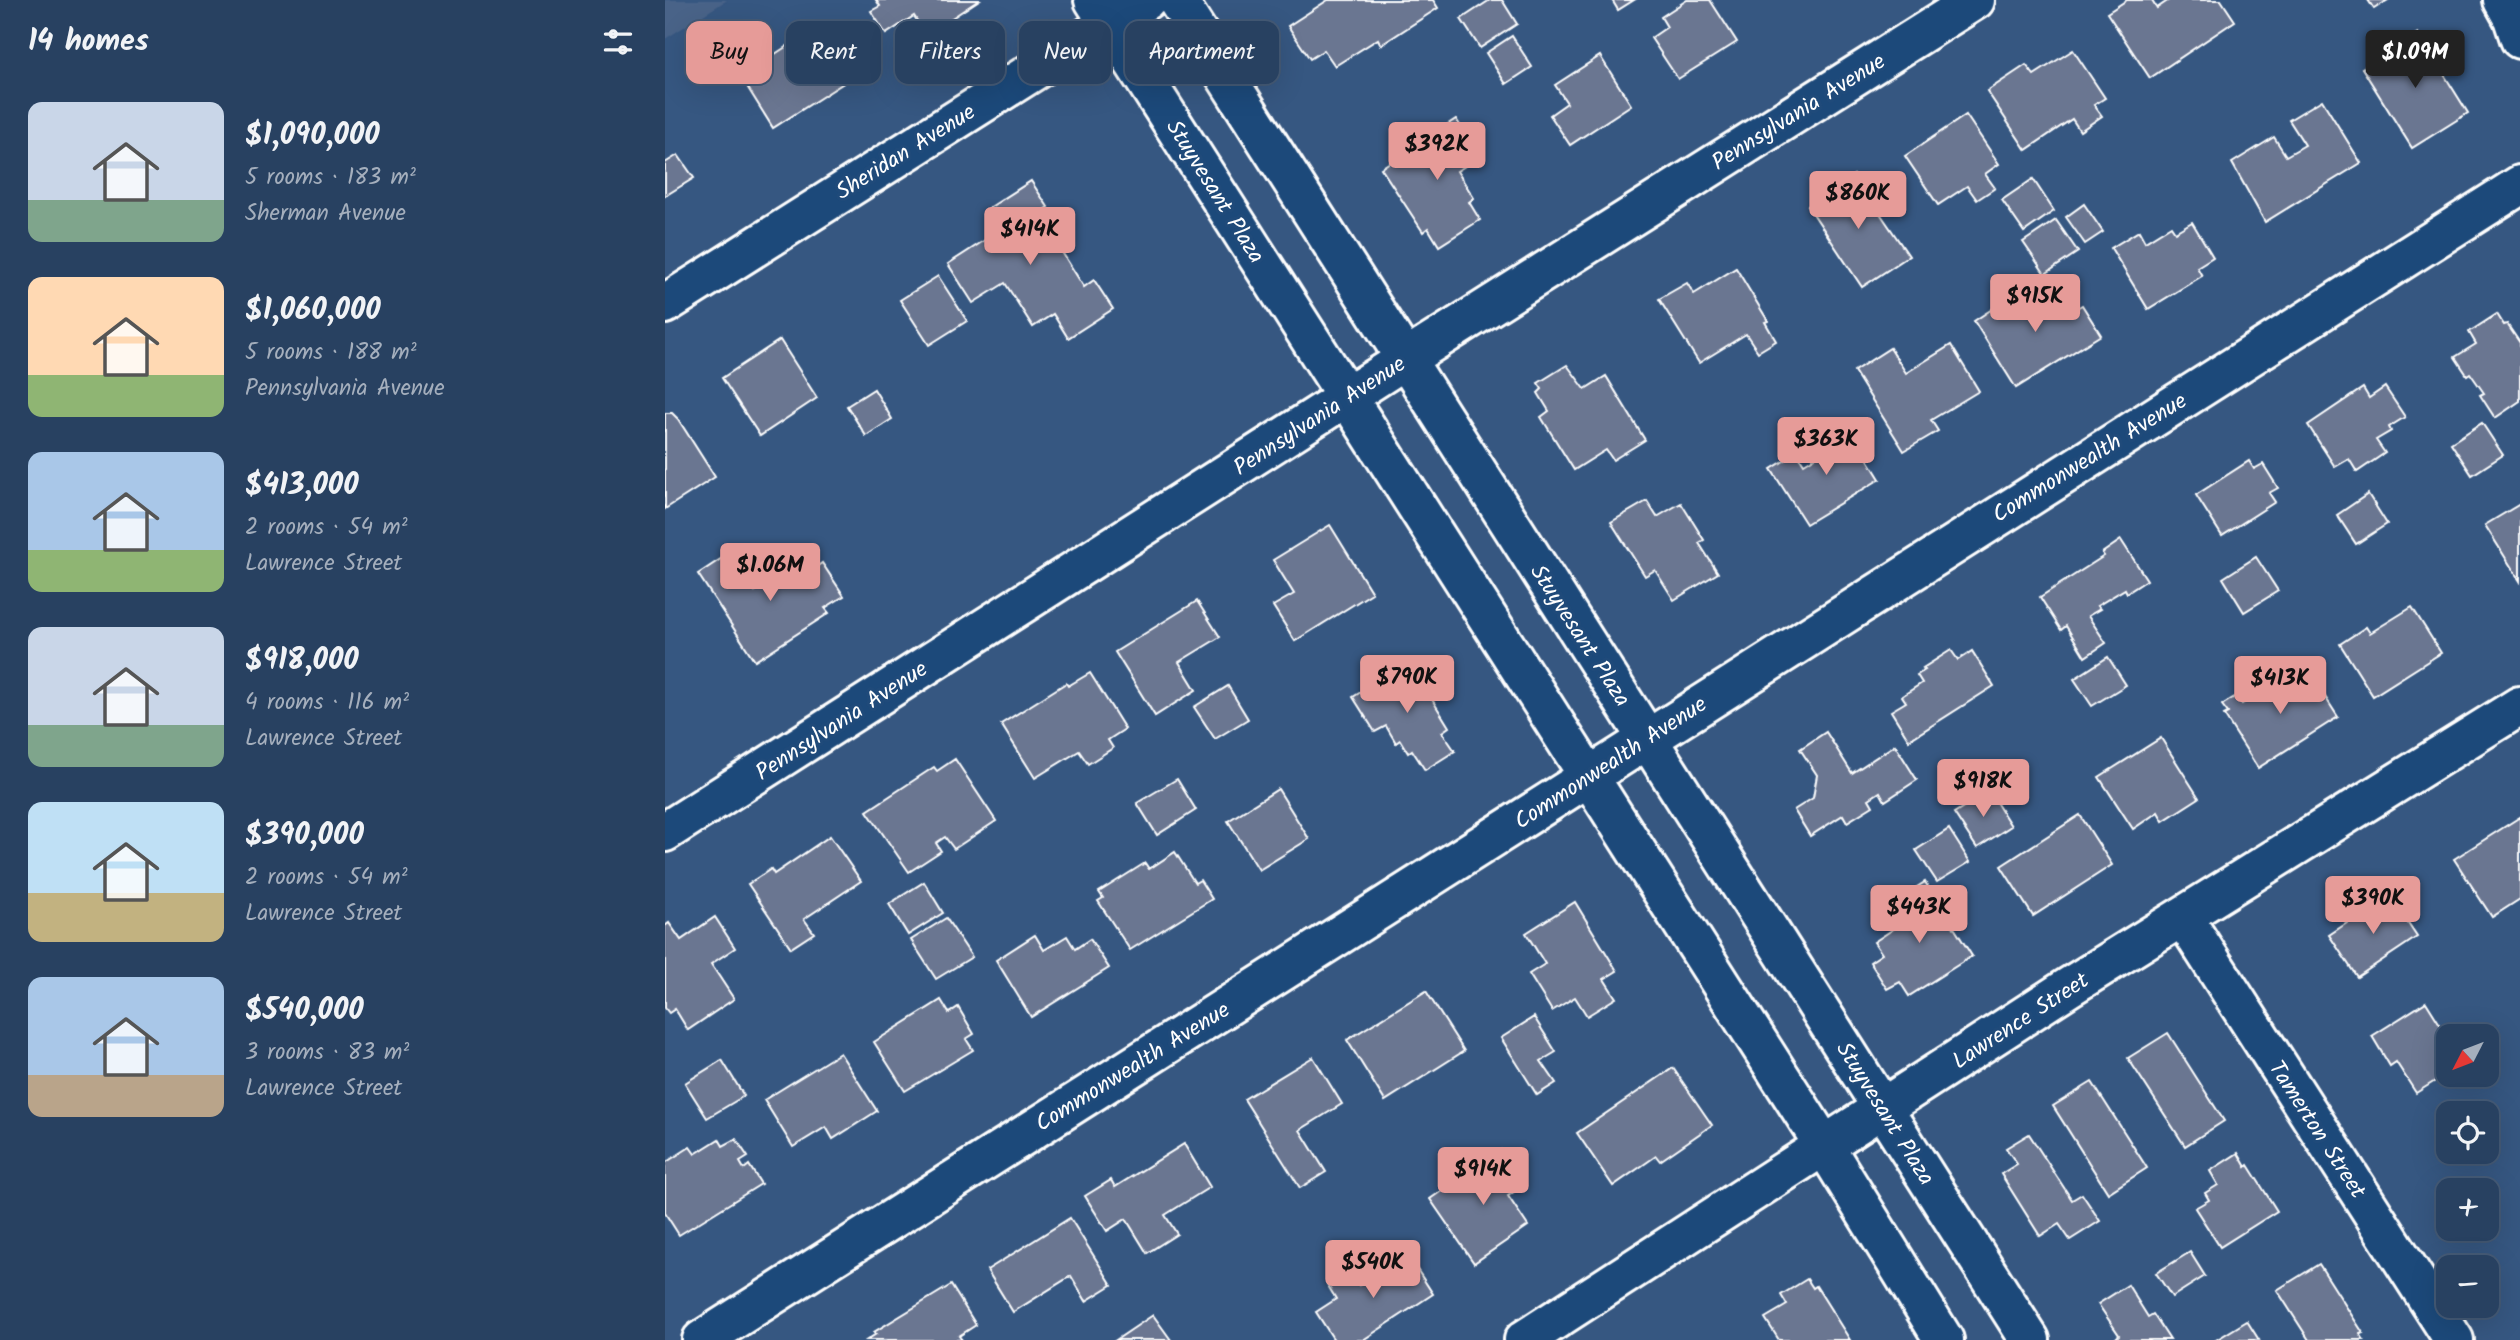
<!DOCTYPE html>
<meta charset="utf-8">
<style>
body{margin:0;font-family:Kalam,sans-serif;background:#344c6a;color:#f1f3f6;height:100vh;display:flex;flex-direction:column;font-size:26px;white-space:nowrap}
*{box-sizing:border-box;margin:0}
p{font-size:23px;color:#a5afbd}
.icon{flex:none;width:38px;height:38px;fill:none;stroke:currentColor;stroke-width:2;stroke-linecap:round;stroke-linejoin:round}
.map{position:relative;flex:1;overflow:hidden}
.panel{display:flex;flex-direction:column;background:#284161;width:665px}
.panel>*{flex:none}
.top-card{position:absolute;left:21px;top:21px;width:665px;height:63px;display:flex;gap:14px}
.needle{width:46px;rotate:228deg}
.tools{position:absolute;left:1771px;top:1024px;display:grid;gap:14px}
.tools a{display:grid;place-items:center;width:63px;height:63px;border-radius:14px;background:#284161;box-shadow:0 7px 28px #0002,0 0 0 2px #445a76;font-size:35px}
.price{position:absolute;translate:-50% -60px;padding:0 16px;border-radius:7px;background:#e69b98;color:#111;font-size:23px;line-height:46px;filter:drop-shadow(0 2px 4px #0008)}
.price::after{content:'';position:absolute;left:50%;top:42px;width:21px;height:16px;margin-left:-10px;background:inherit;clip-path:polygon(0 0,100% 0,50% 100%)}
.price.active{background:#222;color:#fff}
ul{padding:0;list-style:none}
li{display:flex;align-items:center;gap:21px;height:175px;padding:0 28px}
li span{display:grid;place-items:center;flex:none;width:196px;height:140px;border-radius:14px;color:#555}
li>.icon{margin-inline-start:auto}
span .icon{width:84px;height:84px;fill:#fffc;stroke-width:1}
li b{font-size:30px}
h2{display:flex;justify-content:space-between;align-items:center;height:84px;padding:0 28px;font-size:30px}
.chip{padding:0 24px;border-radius:14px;background:#284161;box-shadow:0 7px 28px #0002,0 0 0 2px #445a76;font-size:24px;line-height:63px}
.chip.active{background:#e69b98;color:#111}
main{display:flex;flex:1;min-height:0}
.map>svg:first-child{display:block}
</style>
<main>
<section class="panel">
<h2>14 homes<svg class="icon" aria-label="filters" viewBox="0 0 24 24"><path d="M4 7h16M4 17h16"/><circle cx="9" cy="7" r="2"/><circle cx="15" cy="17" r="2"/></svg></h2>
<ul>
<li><span style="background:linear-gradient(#c9d6e8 70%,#7fa58c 0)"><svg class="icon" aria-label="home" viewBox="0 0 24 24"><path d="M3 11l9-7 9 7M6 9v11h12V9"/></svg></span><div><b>$1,090,000</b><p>5 rooms · 183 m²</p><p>Sherman Avenue</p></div></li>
<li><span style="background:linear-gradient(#ffd9b3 70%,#8fb573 0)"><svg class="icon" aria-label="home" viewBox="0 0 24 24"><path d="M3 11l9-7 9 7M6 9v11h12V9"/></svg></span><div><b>$1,060,000</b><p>5 rooms · 188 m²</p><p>Pennsylvania Avenue</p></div></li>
<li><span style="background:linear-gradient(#a9c7e8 70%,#8fb573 0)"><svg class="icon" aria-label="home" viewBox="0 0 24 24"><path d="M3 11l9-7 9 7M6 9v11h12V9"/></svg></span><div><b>$413,000</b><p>2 rooms · 54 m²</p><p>Lawrence Street</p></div></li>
<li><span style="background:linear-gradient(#c9d6e8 70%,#7fa58c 0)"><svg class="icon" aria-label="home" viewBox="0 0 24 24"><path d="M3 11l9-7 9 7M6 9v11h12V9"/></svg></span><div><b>$918,000</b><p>4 rooms · 116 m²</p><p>Lawrence Street</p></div></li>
<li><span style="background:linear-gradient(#bfe0f5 65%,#c2b280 0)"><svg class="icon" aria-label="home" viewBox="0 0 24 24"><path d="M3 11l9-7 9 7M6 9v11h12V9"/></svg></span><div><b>$390,000</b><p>2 rooms · 54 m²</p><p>Lawrence Street</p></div></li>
<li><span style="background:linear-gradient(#a9c7e8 70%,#b9a48a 0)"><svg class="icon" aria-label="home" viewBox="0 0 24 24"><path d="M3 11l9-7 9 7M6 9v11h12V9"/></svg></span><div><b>$540,000</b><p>3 rooms · 83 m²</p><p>Lawrence Street</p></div></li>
</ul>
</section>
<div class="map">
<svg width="1855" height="1340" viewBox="0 0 1855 1340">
<rect width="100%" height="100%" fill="#365781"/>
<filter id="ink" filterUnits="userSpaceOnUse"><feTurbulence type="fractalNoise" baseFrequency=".0143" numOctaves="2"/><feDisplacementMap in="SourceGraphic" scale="14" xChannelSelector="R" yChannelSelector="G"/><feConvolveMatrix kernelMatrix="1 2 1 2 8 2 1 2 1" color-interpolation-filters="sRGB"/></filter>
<g filter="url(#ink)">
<polygon fill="#4a6388" points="0,0 62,0 0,39"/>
<g fill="#6b7691" stroke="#fff" stroke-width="2">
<polygon points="211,0 314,0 261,35 249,16 221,34 206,11 215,6"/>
<polygon points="663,0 768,0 773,8 716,45 713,39 670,66 659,50 645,59 623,26"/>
<polygon points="825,0 837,0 852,24 815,48 796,19"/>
<polygon points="947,0 969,0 953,10"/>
<polygon points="1022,0 1045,0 1072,42 1013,79 986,38 1002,27 996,17"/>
<polygon points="1462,0 1487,0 1492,8 1504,0 1556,0 1570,21 1485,78 1442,13"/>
<polygon points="1703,0 1723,0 1709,9"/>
<polygon points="155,25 188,77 108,128 83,88 100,77 93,65"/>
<polygon points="1753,33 1803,113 1747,148 1697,68"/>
<polygon points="847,36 867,67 841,84 821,53"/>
<polygon points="1408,50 1440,98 1429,105 1437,116 1415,131 1407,119 1361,150 1322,91 1361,65 1369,75"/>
<polygon points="935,56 966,105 905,145 885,115 902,103 890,85"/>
<polygon points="1657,100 1696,163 1600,222 1567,163 1609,137 1621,156 1640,145 1624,120"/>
<polygon points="1301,115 1334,164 1320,174 1330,188 1312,200 1302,186 1273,205 1240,156"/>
<polygon points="791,119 815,157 792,171 809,198 804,202 815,220 774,246 763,228 758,232 716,168"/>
<polygon points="13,155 29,178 0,196 0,163"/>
<polygon points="1189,175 1244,256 1197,287 1143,206"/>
<polygon points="1368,179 1389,211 1359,232 1337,200"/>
<polygon points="366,181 383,207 373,214 419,287 429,280 448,309 403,338 388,314 368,327 340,283 308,303 283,264 337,229 324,208"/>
<polygon points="1419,204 1438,232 1420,244 1401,217"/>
<polygon points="1391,220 1413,252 1380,274 1358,242"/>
<polygon points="1527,222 1548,257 1532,267 1537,276 1483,309 1446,248 1474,231 1480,242 1506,226 1510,232"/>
<polygon points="1071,268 1103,321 1100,322 1111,341 1093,352 1081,334 1034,363 994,299 1022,283 1029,294"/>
<polygon points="273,276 302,321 264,345 235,300"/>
<polygon points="1384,286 1401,314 1417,305 1436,335 1351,388 1309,321 1341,300 1346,309"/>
<polygon points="1832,314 1839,325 1842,324 1855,343 1855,401 1830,418 1815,395 1819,393 1805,373 1802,375 1790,357 1811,344 1804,332"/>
<polygon points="115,340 152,398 95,436 57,378"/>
<polygon points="1286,345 1314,391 1266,420 1273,431 1239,451 1189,371 1225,348 1241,373"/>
<polygon points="902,365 920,389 941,376 980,440 948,460 941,450 909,470 876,417 884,411 873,393 877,389 873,383"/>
<polygon points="1720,387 1740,417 1724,427 1726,431 1711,440 1720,453 1692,472 1684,459 1670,467 1643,425 1698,388 1704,398"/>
<polygon points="209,389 227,419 201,436 182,406"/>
<polygon points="0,413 7,413 13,419 50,477 0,509"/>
<polygon points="1817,423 1838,455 1807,475 1786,443"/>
<polygon points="1185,430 1215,479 1141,524 1106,469 1132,453 1139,464 1170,445 1167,441"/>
<polygon points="1584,461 1589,469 1598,464 1613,488 1604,493 1610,502 1557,536 1531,495"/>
<polygon points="1703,494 1722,524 1691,544 1672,515"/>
<polygon points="982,501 992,517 1016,503 1039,540 1034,543 1053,573 1009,600 990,570 980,576 946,522"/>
<polygon points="1855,504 1855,581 1820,525"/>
<polygon points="665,525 707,593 630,641 608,606 629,594 608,560"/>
<polygon points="1456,540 1482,580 1462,593 1460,589 1432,606 1435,609 1423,616 1441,643 1420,657 1401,626 1396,630 1375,597 1439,556 1437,553"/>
<polygon points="65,553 90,591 132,564 139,575 157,563 179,596 160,608 164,613 90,661 33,574"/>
<polygon points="1591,557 1613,591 1579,612 1558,578"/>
<polygon points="532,601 555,637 514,662 531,690 490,716 450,652"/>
<polygon points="1747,607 1776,653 1708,696 1675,644 1701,627 1705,633"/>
<polygon points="1286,650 1293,660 1307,651 1329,686 1244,740 1226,711 1241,702 1237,696 1257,683 1252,675 1260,670 1258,668"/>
<polygon points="1443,657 1461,685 1427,706 1409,679"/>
<polygon points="744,662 784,727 777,732 790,751 760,770 747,750 743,753 735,740 731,743 721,726 710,732 688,697"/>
<polygon points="1639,664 1673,717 1593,768 1559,715 1563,713 1557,705 1571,696 1577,704"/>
<polygon points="425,673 460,729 443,740 448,748 423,764 414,751 370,778 336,724 401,683 403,686"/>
<polygon points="563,686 583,719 550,739 529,707"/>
<polygon points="1161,732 1187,773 1230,745 1252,780 1220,801 1215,792 1204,799 1208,806 1182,822 1178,815 1145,836 1129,810 1148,798 1152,775 1135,749"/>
<polygon points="1496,738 1534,798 1498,821 1493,812 1468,829 1434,777"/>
<polygon points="290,759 331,821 289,849 280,837 271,843 276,851 244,872 202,811 269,767 272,771"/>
<polygon points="512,779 531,810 492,835 472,803"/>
<polygon points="613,789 644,839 594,870 563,821"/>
<polygon points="1324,791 1346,826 1312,848 1289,813"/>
<polygon points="1415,815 1447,865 1368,916 1336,866"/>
<polygon points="1855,817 1855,899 1827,917 1789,859"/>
<polygon points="1284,829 1305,862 1272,882 1251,850"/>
<polygon points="165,836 196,881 139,919 149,933 126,948 83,884 106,869 109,874"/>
<polygon points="510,852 530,883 535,880 547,899 465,950 433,901 438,898 434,892 480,863 484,869"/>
<polygon points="259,882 278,913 243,935 224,904"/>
<polygon points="1260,882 1307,956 1244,996 1235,982 1222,989 1205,962 1217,954 1209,942 1245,918 1233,899"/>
<polygon points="1724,895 1752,937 1692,977 1664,935"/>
<polygon points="910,902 952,971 939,979 951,998 922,1016 910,997 887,1011 864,974 880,964 861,933"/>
<polygon points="50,917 70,948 46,964 69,999 23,1030 10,1009 4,1013 0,1008 0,926 4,923 16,940"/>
<polygon points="281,918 307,957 271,979 246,940"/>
<polygon points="370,935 379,950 402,936 410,949 425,939 444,968 366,1017 331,960"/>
<polygon points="761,991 799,1051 720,1101 682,1040"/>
<polygon points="276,1000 284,1013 293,1007 309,1034 301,1039 308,1050 240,1091 209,1042"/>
<polygon points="1761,1002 1783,1037 1783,1073 1751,1093 1731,1062 1725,1066 1707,1036"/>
<polygon points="869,1017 891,1052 876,1061 891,1083 872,1095 836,1038"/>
<polygon points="1503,1033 1559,1121 1520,1146 1463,1058"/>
<polygon points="175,1053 212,1111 168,1139 161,1127 128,1147 99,1100"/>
<polygon points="648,1057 677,1104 635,1130 661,1172 635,1188 579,1099"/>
<polygon points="57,1060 79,1096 42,1118 20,1083"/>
<polygon points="1008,1068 1047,1125 995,1161 991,1156 948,1186 912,1133"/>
<polygon points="1427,1082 1482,1168 1443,1193 1388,1106"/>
<polygon points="1364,1134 1407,1200 1417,1194 1435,1221 1405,1240 1394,1224 1375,1236 1336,1174 1352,1164 1341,1148"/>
<polygon points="54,1139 58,1146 71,1139 83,1157 75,1162 79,1169 84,1165 96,1184 14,1235 0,1213 0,1163 25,1147 30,1154"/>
<polygon points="519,1144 545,1187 500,1215 512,1234 482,1253 461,1219 442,1231 420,1196 446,1180 450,1187"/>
<polygon points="836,1150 860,1184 843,1196 863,1226 809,1263 765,1199"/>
<polygon points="1573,1153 1581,1167 1583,1165 1612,1211 1555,1247 1530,1208 1544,1200 1540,1193 1553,1185 1545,1171"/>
<polygon points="405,1218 447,1285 421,1301 406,1276 348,1312 322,1270"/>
<polygon points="1525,1252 1540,1276 1507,1297 1491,1273"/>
<polygon points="742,1254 768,1294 698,1340 669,1340 651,1312 671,1299 662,1284 684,1269 694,1285"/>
<polygon points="1654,1264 1698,1333 1695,1334 1699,1340 1644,1340 1612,1290"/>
<polygon points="1142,1279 1148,1288 1151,1286 1185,1340 1114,1340 1100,1318 1122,1305 1116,1295"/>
<polygon points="286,1285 311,1325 294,1336 297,1340 202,1340 211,1334 209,1332"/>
<polygon points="1463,1285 1483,1317 1488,1314 1505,1340 1449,1340 1454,1335 1433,1304"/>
<polygon points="488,1315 506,1340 451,1340"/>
<polygon points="1582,1321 1594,1340 1551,1340"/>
</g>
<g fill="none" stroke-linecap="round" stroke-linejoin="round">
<defs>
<g id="minor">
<polyline points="429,0 1160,1147 1279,1340"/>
<polyline points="512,0 1365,1340"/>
<polyline points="1838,0 1848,18 1855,39"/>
<polyline points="0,832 741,359 1310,0"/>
<polyline points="1518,917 1789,1340"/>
<polyline points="37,1340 1855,185"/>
<polyline points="859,1340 1404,987 1855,706"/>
</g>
<polyline id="tertiary" points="0,304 481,0"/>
</defs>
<use href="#minor" stroke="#fff" stroke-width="44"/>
<use href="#tertiary" stroke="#fff" stroke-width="44"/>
<use href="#minor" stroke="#1f4a7a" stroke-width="38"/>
<use href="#tertiary" stroke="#1f4a7a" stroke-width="38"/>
</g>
</g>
<g text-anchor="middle" stroke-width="7" stroke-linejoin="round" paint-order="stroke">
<g font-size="23" fill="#fff" stroke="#1f4a7a">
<text transform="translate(1133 111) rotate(-32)" y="8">Pennsylvania Avenue</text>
<text transform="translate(240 151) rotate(-32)" y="8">Sheridan Avenue</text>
<text transform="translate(551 191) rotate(58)" y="8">Stuyvesant Plaza</text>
<text transform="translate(654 415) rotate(-33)" y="8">Pennsylvania Avenue</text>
<text transform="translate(1424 457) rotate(-32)" y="8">Commonwealth Avenue</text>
<text transform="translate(916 635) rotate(57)" y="8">Stuyvesant Plaza</text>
<text transform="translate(176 720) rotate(-33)" y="8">Pennsylvania Avenue</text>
<text transform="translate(945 762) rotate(-33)" y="8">Commonwealth Avenue</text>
<text transform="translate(1355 1020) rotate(-33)" y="8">Lawrence Street</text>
<text transform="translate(467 1066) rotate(-32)" y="8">Commonwealth Avenue</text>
<text transform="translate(1221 1113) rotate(58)" y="8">Stuyvesant Plaza</text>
<text transform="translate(1653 1129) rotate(57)" y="8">Tamerton Street</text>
</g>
</g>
</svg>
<div class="tools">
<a><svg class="needle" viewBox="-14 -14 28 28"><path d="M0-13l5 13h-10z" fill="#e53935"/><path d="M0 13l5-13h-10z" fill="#a5afbd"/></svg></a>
<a><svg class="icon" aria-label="locate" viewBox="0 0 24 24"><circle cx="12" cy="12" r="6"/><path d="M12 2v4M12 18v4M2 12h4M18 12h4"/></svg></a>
<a>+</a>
<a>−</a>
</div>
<b class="price active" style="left:1750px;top:90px">$1.09M</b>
<b class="price" style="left:772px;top:182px">$392K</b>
<b class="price" style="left:1193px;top:231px">$860K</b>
<b class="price" style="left:365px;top:267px">$414K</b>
<b class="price" style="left:1370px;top:334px">$915K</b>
<b class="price" style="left:1161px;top:477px">$363K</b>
<b class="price" style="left:105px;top:603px">$1.06M</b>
<b class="price" style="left:742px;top:715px">$790K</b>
<b class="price" style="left:1615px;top:716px">$413K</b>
<b class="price" style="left:1318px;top:819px">$918K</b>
<b class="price" style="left:1708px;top:936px">$390K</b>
<b class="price" style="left:1254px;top:945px">$443K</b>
<b class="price" style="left:818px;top:1207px">$914K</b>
<b class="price" style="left:708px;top:1300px">$540K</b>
<div class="top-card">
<a class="chip active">Buy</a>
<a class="chip">Rent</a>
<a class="chip">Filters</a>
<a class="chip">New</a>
<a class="chip">Apartment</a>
</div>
</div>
</main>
